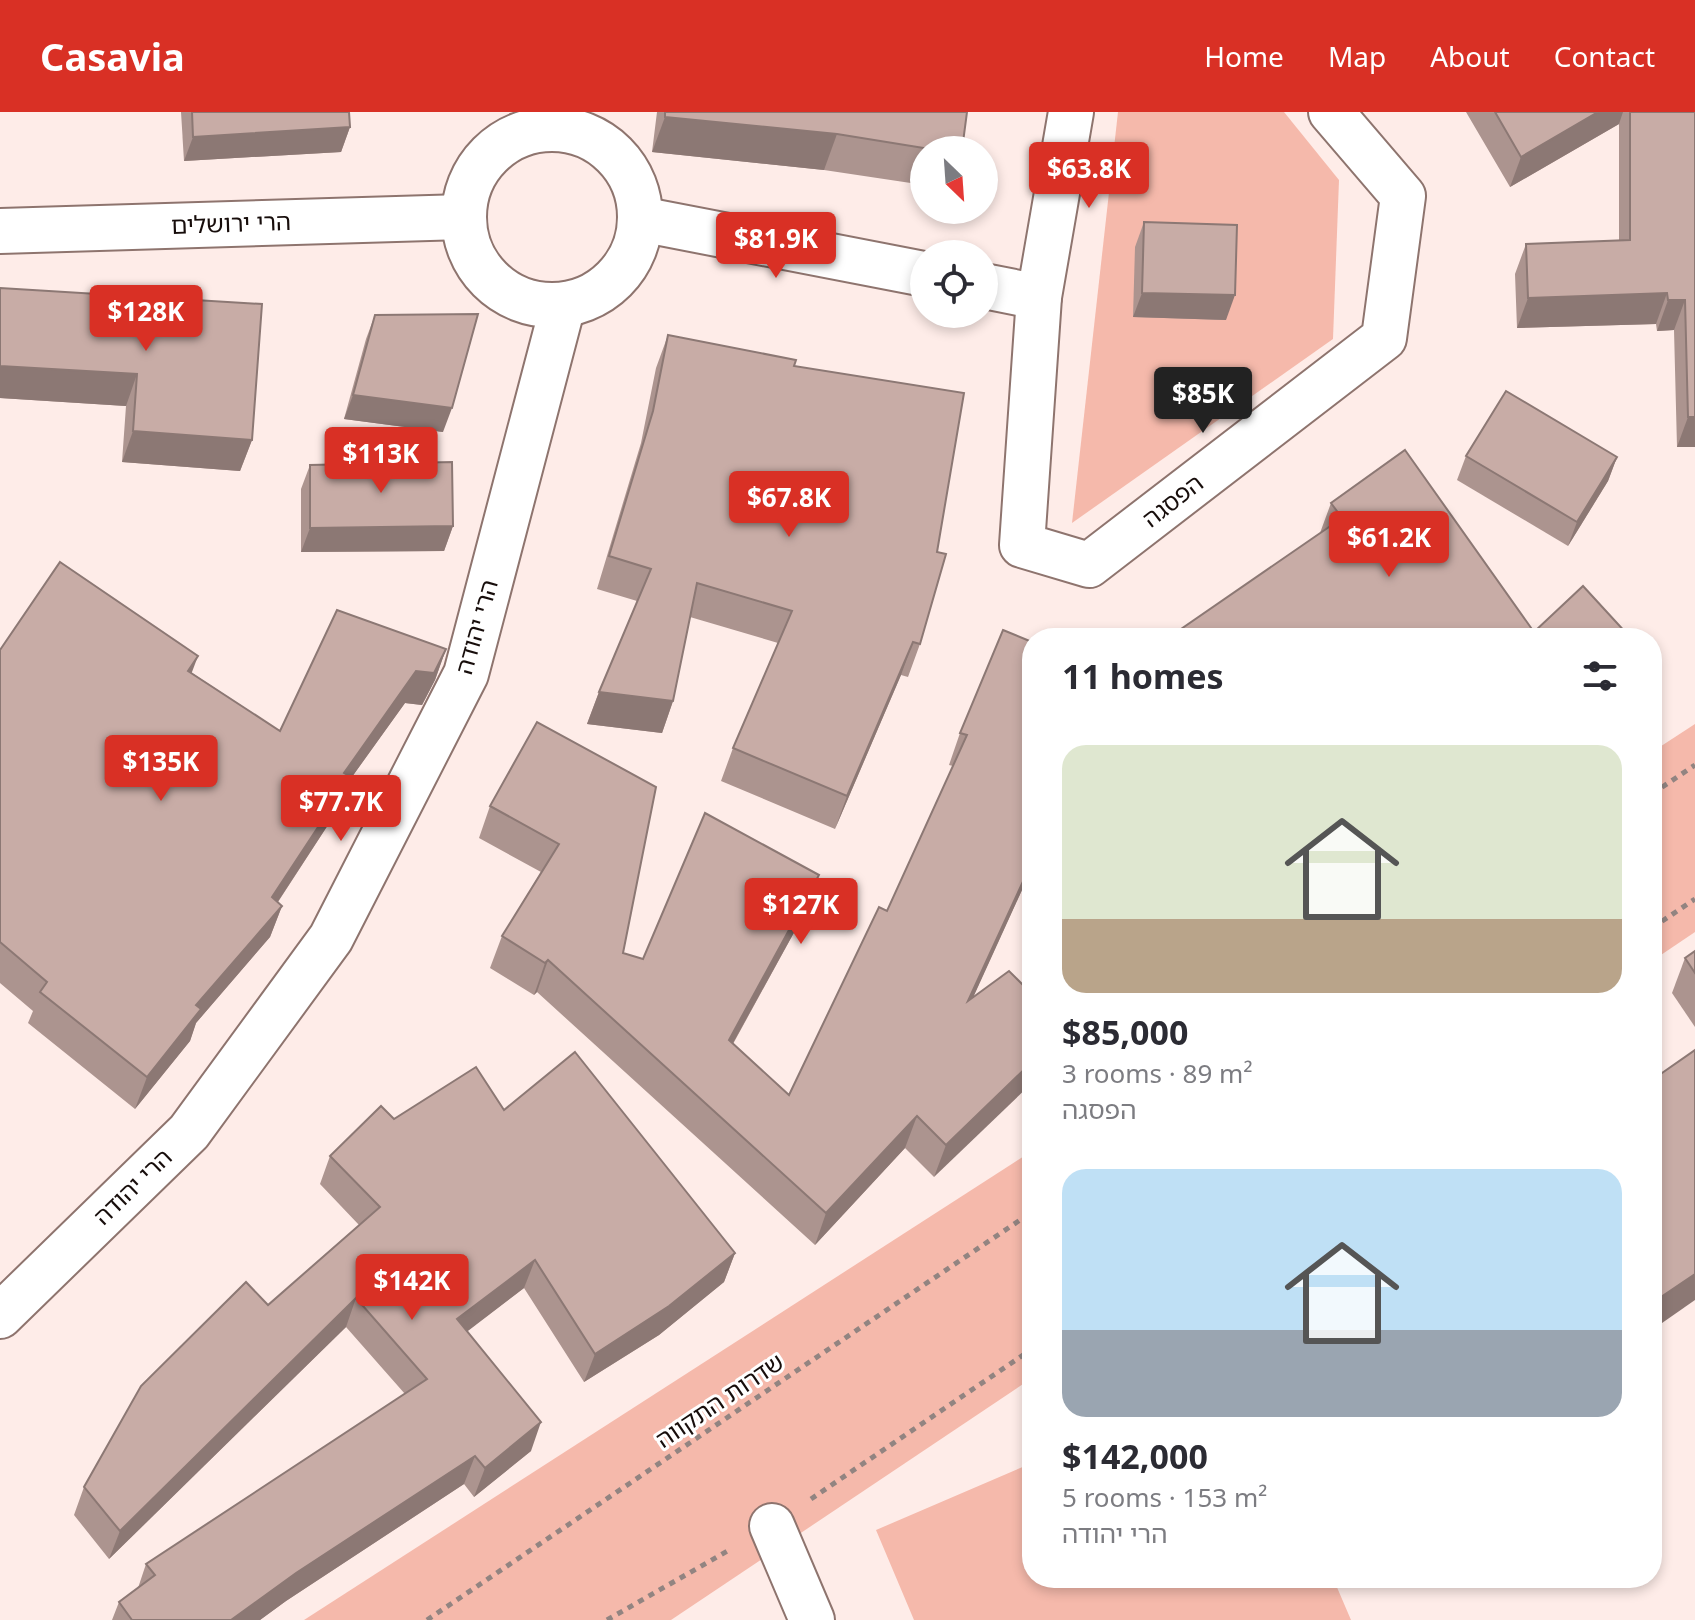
<!DOCTYPE html>
<meta charset="utf-8">
<style>
body{margin:0;font-family:"Noto Sans","Noto Sans Hebrew",sans-serif;background:#f2f2f3;color:#2b2b33;height:100vh;display:flex;flex-direction:column;font-size:30px;white-space:nowrap}
*{box-sizing:border-box;margin:0}
p{font-size:26px;color:#7c7c81}
.icon{flex:none;width:44px;height:44px;fill:none;stroke:currentColor;stroke-width:2;stroke-linecap:round;stroke-linejoin:round}
.map{position:relative;flex:1;overflow:hidden}
.panel{position:absolute;left:1022px;top:516px;width:640px;height:960px;display:flex;flex-direction:column;background:#fff;border-radius:32px;box-shadow:0 4px 12px #0003}
.panel>*{flex:none}
.needle{width:52px;rotate:155deg}
.controls{position:absolute;left:910px;top:24px;display:grid;gap:16px}
.controls a{display:grid;place-items:center;width:88px;height:88px;border-radius:50%;background:#fff;box-shadow:0 4px 12px #0003;font-size:40px}
.price{position:absolute;translate:-50% -68px;padding:0 18px;border-radius:8px;background:#d93025;color:#fff;font-size:26px;line-height:52px;filter:drop-shadow(0 2px 4px #0008)}
.price::after{content:'';position:absolute;left:50%;top:48px;width:24px;height:18px;margin-left:-12px;background:inherit;clip-path:polygon(0 0,100% 0,50% 100%)}
.price.selected{background:#222;color:#fff}
ul{padding:0;list-style:none}
li{display:grid;align-content:center;gap:16px;height:424px;padding:0 40px}
li span{display:grid;place-items:center;height:248px;border-radius:24px;color:#555}
li>.icon{margin-inline-start:auto}
span .icon{width:144px;height:144px;fill:#fffc;stroke-width:1}
li b{font-size:34px}
h2{display:flex;justify-content:space-between;align-items:center;height:96px;padding:0 40px;font-size:34px}
header{display:flex;align-items:center;gap:48px;box-sizing:border-box;height:112px;padding:0 40px;background:#d93025;color:#fff}
header strong{font-size:38px}
nav{display:flex;gap:44px;margin-inline-start:auto;font-size:28px}
.map>svg:first-child{display:block}
</style>
<header>
<strong>Casavia</strong>
<nav><a>Home</a><a>Map</a><a>About</a><a>Contact</a></nav>
</header>
<div class="map">
<svg width="1695" height="1508" viewBox="0 0 1695 1508">
<rect width="100%" height="100%" fill="#feece8"/>
<g fill="#f5b9ab">
<polygon points="1118,0 1284,0 1339,68 1333,227 1072,411"/>
<polygon points="1695,612 1695,820 1652,849 1652,640"/>
<polygon points="1032,1039 1032,1266 671,1508 304,1508"/>
<polygon points="1032,1351 1032,1466 1333,1466 1351,1508 914,1508 876,1418"/>
</g>
<g fill="none" stroke-linecap="round" stroke-linejoin="round">
<defs>
<g id="minor">
<polyline points="1071,0 1039,185 1022,433 1089,453 1384,226 1403,84 1331,0"/>
<circle cx="552" cy="105" r="88"/>
<polyline points="640,107 924,162"/>
<polyline points="0,119 463,105"/>
<polyline points="984,174 1039,185"/>
<polyline points="0,1204 189,1020 331,826 466,562 563,193"/>
<polyline points="772,1414 812,1508"/>
</g>
</defs>
<use href="#minor" stroke="#8e746e" stroke-width="48"/>
<g stroke="#928481" stroke-width="5" stroke-dasharray="6 6" stroke-linecap="butt">
<polyline points="1652,682 1695,653"/>
<polyline points="1652,816 1695,787"/>
<polyline points="811,1387 1032,1237"/>
<polyline points="427,1508 1032,1100"/>
<polyline points="607,1508 731,1437"/>
</g>
<use href="#minor" stroke="#fff" stroke-width="44"/>
</g>
<g fill="#ac948f">
<polygon points="181,0 349,0 350,15 341,40 184,49"/>
<polygon points="657,0 967,0 962,38 924,38 924,73 824,58 652,40"/>
<polygon points="1466,0 1695,0 1695,335 1677,335 1674,218 1657,219 1656,212 1517,216 1515,162 1526,132 1619,129 1619,12 1510,75"/>
<polygon points="1144,110 1226,208 1133,205 1135,135"/>
<polygon points="0,176 252,328 240,359 122,350 126,294 0,286"/>
<polygon points="375,203 443,320 344,307 366,227"/>
<polygon points="668,223 794,254 920,532 908,565 901,563 835,717 721,669 733,636 778,531 690,505 673,589 662,621 587,612 599,580 637,489 597,477 641,331 656,256"/>
<polygon points="1466,344 1617,345 1608,369 1568,434 1457,368"/>
<polygon points="310,353 453,414 444,439 301,440 301,377"/>
<polygon points="1331,391 1534,520 1628,523 1627,526 1168,526 1320,421"/>
<polygon points="1032,530 1032,756 973,885 1032,882 934,1065 905,1036 815,1133 537,880 534,883 490,856 502,824 541,760 479,726 490,694 537,610 623,841 643,847 819,763 808,795 733,932 789,983 887,799 953,654 949,653 960,621"/>
<polygon points="446,537 435,568 422,593 405,591 349,669 339,696 278,790 282,794 270,825 196,911 190,929 135,997 28,911 33,899 0,871 0,538 192,561 280,619"/>
<polygon points="1695,839 1695,915 1672,881 1685,846"/>
<polygon points="504,998 735,1141 724,1170 659,1223 584,1270 524,1176 467,1219 531,1339 474,1385 464,1372 286,1489 260,1508 112,1508 119,1490 138,1476 146,1452 405,1282 346,1215 109,1447 74,1403 84,1375 268,1193 359,1113 320,1072 330,1044 394,1007"/>
</g>
<g fill="#8c7874">
<polygon points="1598,0 1623,0 1619,12 1510,75 1521,45"/>
<polygon points="665,5 837,22 824,58 652,40"/>
<polygon points="350,15 341,40 184,49 193,25"/>
<polygon points="1142,181 1235,183 1226,208 1133,205"/>
<polygon points="1667,181 1656,212 1517,216 1528,186"/>
<polygon points="1668,188 1685,188 1674,218 1657,219"/>
<polygon points="0,254 137,262 126,294 0,286"/>
<polygon points="353,283 452,296 443,320 344,307"/>
<polygon points="1688,305 1695,305 1695,335 1677,335"/>
<polygon points="133,319 252,328 240,359 122,350"/>
<polygon points="1617,345 1608,369 1568,434 1577,410"/>
<polygon points="453,414 444,439 301,440 310,416"/>
<polygon points="913,530 901,563 835,717 847,684"/>
<polygon points="446,537 435,568 422,593 405,591 349,669 339,696 260,817 272,785 344,661 416,559"/>
<polygon points="198,544 186,576 188,559"/>
<polygon points="599,580 673,589 662,621 587,612"/>
<polygon points="1032,750 1032,756 957,921 968,889"/>
<polygon points="819,763 808,795 717,960 729,928"/>
<polygon points="282,794 270,825 196,911 190,929 135,997 147,965 196,893"/>
<polygon points="548,848 537,880 534,883 545,851"/>
<polygon points="1032,950 1032,971 934,1065 946,1033"/>
<polygon points="917,1004 905,1036 815,1133 826,1101"/>
<polygon points="735,1141 724,1170 659,1223 584,1270 595,1242"/>
<polygon points="535,1148 524,1176 447,1235 457,1207"/>
<polygon points="1695,1162 1695,1188 1652,1218 1652,1191"/>
<polygon points="356,1186 346,1215 109,1447 120,1419"/>
<polygon points="541,1310 531,1339 474,1385 485,1356"/>
<polygon points="475,1344 464,1372 286,1489 260,1508 231,1508 296,1461"/>
</g>
<g fill="#c8aca6" stroke="#8c7874" stroke-width="2">
<polygon points="192,0 349,0 350,15 193,25"/>
<polygon points="665,0 967,0 962,38 936,38 837,22 665,5"/>
<polygon points="1495,0 1598,0 1521,45"/>
<polygon points="1630,0 1695,0 1695,305 1688,305 1685,188 1668,188 1667,181 1528,186 1526,132 1630,128"/>
<polygon points="1144,110 1237,113 1235,183 1142,181"/>
<polygon points="0,176 262,192 252,328 133,319 137,262 0,254"/>
<polygon points="478,202 452,296 353,283 375,203"/>
<polygon points="668,223 796,248 794,254 964,281 937,440 946,442 920,532 913,530 847,684 733,636 792,499 697,471 673,589 599,580 651,457 609,444 653,299"/>
<polygon points="1506,279 1617,345 1577,410 1466,344"/>
<polygon points="1405,338 1534,520 1583,474 1628,523 1625,526 1168,526 1342,406 1331,391"/>
<polygon points="452,350 453,414 310,416 310,353"/>
<polygon points="60,450 198,544 188,559 280,619 337,498 446,537 434,561 416,559 344,661 351,665 272,785 282,794 196,893 201,897 147,965 40,880 47,870 0,830 0,538"/>
<polygon points="1003,518 1032,530 1032,750 968,889 1009,859 1032,882 1032,950 946,1033 917,1004 826,1101 548,848 545,851 502,824 559,732 490,694 537,610 656,675 623,841 643,847 705,701 819,763 729,928 789,983 879,795 887,799 967,623 960,621"/>
<polygon points="1695,839 1695,861 1685,846"/>
<polygon points="1695,938 1695,1162 1652,1191 1652,968"/>
<polygon points="575,940 735,1141 669,1194 595,1242 535,1148 457,1207 541,1310 485,1356 475,1344 296,1461 231,1508 132,1508 119,1490 155,1463 146,1452 427,1267 356,1186 120,1419 84,1375 141,1274 246,1170 268,1193 380,1095 330,1044 381,994 394,1007 476,955 504,998"/>
</g>
<g text-anchor="middle" stroke-width="6" stroke-linejoin="round" paint-order="stroke">
<g font-size="24" fill="#170d0b" stroke="#fff">
<text transform="translate(231 112) rotate(-2)" y="8">הרי ירושלים</text>
<text transform="translate(1173 389) rotate(-38)" y="8">הפסגה</text>
<text transform="translate(477 515) rotate(-74)" y="8">הרי יהודה</text>
<text transform="translate(133 1075) rotate(-44)" y="8">הרי יהודה</text>
<text transform="translate(720 1289) rotate(-34)" y="8">שדרות התקווה</text>
</g>
</g>
</svg>
<div class="controls">
<a><svg class="needle" viewBox="-14 -14 28 28"><path d="M0-13l5 13h-10z" fill="#e53935"/><path d="M0 13l5-13h-10z" fill="#7c7c81"/></svg></a>
<a><svg class="icon" aria-label="locate" viewBox="0 0 24 24"><circle cx="12" cy="12" r="6"/><path d="M12 2v4M12 18v4M2 12h4M18 12h4"/></svg></a>
</div>
<b class="price" style="left:1089px;top:98px">$63.8K</b>
<b class="price" style="left:776px;top:168px">$81.9K</b>
<b class="price" style="left:146px;top:241px">$128K</b>
<b class="price selected" style="left:1203px;top:323px">$85K</b>
<b class="price" style="left:381px;top:383px">$113K</b>
<b class="price" style="left:789px;top:427px">$67.8K</b>
<b class="price" style="left:1389px;top:467px">$61.2K</b>
<b class="price" style="left:161px;top:691px">$135K</b>
<b class="price" style="left:341px;top:731px">$77.7K</b>
<b class="price" style="left:801px;top:834px">$127K</b>
<b class="price" style="left:412px;top:1210px">$142K</b>
<section class="panel">
<h2>11 homes<svg class="icon" aria-label="filters" viewBox="0 0 24 24"><path d="M4 7h16M4 17h16"/><circle cx="9" cy="7" r="2"/><circle cx="15" cy="17" r="2"/></svg></h2>
<ul>
<li><span style="background:linear-gradient(#dfe7d0 70%,#b9a48a 0)"><svg class="icon" aria-label="home" viewBox="0 0 24 24"><path d="M3 11l9-7 9 7M6 9v11h12V9"/></svg></span><div><b>$85,000</b><p>3 rooms · 89 m²</p><p>הפסגה</p></div></li>
<li><span style="background:linear-gradient(#bfe0f5 65%,#9aa5b1 0)"><svg class="icon" aria-label="home" viewBox="0 0 24 24"><path d="M3 11l9-7 9 7M6 9v11h12V9"/></svg></span><div><b>$142,000</b><p>5 rooms · 153 m²</p><p>הרי יהודה</p></div></li>
</ul>
</section>
</div>
